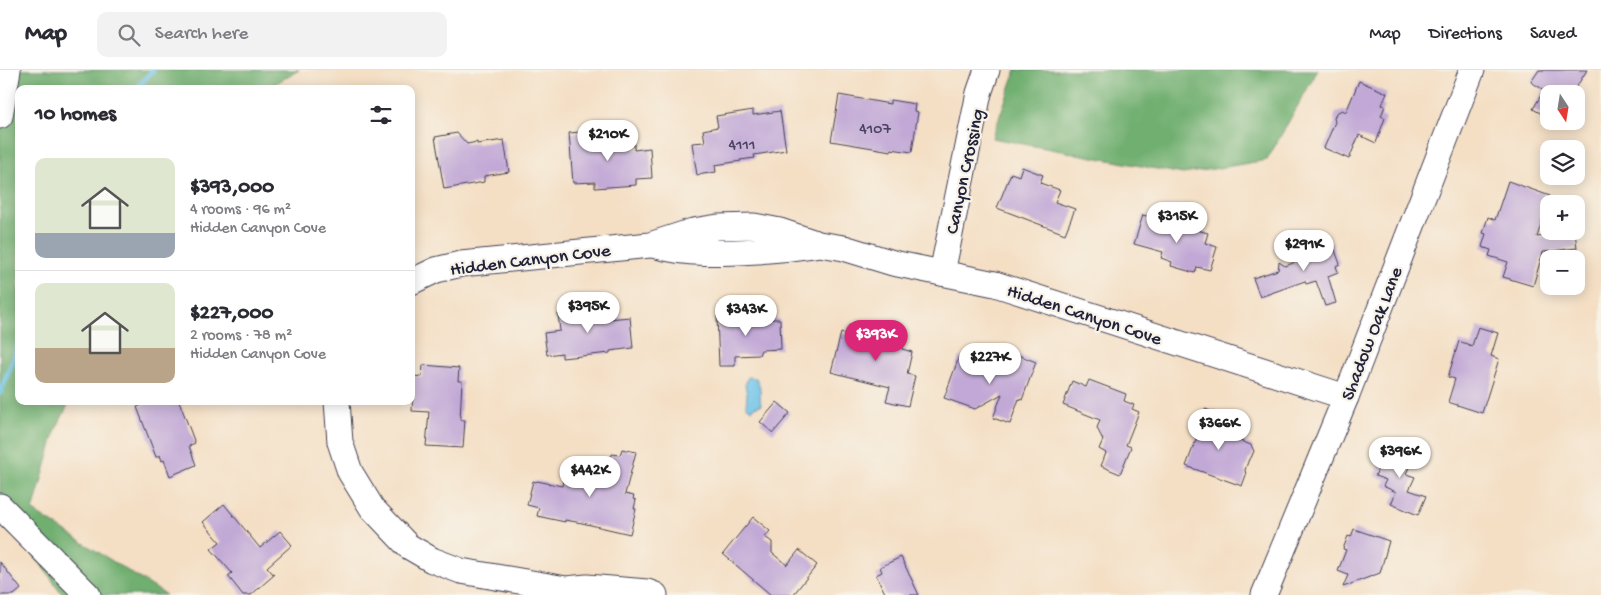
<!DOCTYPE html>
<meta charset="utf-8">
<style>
body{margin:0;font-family:"Gochi Hand",sans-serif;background:#f2f2f3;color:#2b2b33;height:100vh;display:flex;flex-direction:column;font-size:19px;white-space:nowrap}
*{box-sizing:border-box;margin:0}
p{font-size:16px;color:#7c7c81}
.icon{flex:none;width:28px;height:28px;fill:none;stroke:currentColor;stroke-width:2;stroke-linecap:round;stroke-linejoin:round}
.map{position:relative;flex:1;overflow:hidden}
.drawer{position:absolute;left:15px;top:15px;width:400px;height:320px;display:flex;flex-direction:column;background:#fff;border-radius:10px;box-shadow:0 2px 12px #0003}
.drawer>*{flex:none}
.needle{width:32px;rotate:168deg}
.controls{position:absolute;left:1540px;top:15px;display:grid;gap:10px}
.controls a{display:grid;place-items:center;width:45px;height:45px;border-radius:10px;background:#fff;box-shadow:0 2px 12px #0003;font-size:25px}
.price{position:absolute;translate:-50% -42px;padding:0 11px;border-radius:18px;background:#fff;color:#222;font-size:16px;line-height:32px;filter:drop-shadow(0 1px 2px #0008)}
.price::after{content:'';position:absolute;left:50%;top:30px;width:15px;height:11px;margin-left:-8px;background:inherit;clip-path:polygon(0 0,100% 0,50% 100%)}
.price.selected{background:#db2777;color:#fff}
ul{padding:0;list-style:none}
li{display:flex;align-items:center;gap:15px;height:125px;padding:0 20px}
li+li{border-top:1px solid #e1e1e2}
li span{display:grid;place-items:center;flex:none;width:140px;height:100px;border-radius:10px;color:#555}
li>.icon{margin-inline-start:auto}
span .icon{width:60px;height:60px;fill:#fffc;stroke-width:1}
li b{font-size:21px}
h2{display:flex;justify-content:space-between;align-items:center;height:60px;padding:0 20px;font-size:21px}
header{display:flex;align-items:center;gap:30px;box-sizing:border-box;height:70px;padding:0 25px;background:#fff;border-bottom:1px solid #e1e1e2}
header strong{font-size:24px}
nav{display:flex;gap:28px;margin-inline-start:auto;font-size:18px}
.search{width:350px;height:45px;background:#f2f2f3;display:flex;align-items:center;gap:12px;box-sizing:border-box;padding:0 18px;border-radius:10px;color:#7c7c81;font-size:19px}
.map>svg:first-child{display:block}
</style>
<header>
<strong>Map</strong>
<div class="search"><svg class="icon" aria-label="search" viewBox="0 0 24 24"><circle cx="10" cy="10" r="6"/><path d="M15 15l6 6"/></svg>Search here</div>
<nav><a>Map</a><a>Directions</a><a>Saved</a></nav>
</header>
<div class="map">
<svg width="1601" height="525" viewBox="0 0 1601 525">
<rect width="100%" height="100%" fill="#f7f3e8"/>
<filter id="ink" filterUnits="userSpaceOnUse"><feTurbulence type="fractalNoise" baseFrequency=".02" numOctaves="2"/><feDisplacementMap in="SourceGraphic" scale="10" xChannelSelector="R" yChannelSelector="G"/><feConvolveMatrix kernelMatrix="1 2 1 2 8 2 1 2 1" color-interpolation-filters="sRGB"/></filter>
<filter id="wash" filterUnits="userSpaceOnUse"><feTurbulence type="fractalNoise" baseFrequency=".0096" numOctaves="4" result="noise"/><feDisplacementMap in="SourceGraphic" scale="20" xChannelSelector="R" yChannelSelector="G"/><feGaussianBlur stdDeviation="1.12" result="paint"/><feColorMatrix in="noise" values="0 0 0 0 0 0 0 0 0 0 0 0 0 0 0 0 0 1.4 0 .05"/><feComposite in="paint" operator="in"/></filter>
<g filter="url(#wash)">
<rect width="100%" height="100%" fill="#f4dfc5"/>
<g fill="#6faf70" stroke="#486856">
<polygon points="0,0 299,0 266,19 19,19 19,331 70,331 56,359 33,441 166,525 63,525 0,438"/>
<polygon points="1016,0 1318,0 1267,90 1183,104 992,68"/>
</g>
<path fill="#6bc2e8" stroke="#467292" d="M748,307L756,308C762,316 759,325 761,335L754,337L752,340L746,336L747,324L745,315Z"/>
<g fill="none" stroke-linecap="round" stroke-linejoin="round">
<g stroke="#6bc2e8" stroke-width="5.5">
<polyline points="136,19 153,0"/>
<polyline points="0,323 19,275"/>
</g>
</g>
<g id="blocks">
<g fill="#c1a8d6">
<polygon points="1539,0 1587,0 1572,24 1551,24 1549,22 1549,48 1533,39 1544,20 1531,12"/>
<polygon points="1359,11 1387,23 1382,35 1385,36 1381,46 1385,48 1376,73 1359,65 1349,89 1324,78 1335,52 1334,48 1336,43 1342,40 1346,42"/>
<polygon points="839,25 890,34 890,30 915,34 914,41 918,42 912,82 891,79 891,81 831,71"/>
<polygon points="753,40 753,45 780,41 786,80 754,85 755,88 740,90 741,91 715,95 716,102 697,105 692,73 705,72 703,60 718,57 716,46"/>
<polygon points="594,61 595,75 634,72 634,80 650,78 652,108 636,109 636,115 595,118 595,112 573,113 569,63"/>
<polygon points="457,63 467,74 477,72 477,74 504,70 509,102 484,106 484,112 444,119 435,67"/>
<polygon points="1022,97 1043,105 1040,113 1060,120 1055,132 1075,139 1065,164 997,138 1011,103 1019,106"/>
<polygon points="1508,111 1550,126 1537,167 1575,162 1577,178 1543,182 1533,216 1503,207 1508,192 1489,186 1491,180 1482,177 1486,164 1483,163 1488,147 1495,150"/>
<polygon points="1143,145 1208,163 1205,173 1217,177 1210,200 1197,197 1195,203 1171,196 1172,192 1161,188 1163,182 1134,174"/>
<polygon points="1326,169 1328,174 1332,172 1340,194 1336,196 1338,202 1328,206 1336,233 1325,236 1316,211 1306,214 1305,211 1260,227 1253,208 1278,200 1279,192 1285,196 1304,189 1300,177"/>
<polygon points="585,237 585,239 597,238 598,250 630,247 633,278 610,281 610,283 562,288 562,283 547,285 544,263 560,261 558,244 565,243 565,242 569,241 568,239"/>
<polygon points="752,244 752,247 759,247 759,249 780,249 781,279 761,280 759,285 735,286 735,296 719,296 717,246"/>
<polygon points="849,255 905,269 902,279 912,282 907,304 915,306 908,336 886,331 890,317 831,302 841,263 847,265"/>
<polygon points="1478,257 1498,263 1491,286 1499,289 1482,343 1448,332 1455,309 1448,307 1459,271 1472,276"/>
<polygon points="1018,285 1036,292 1022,330 1019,329 1010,354 993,348 1002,324 975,339 944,328 959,287 971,291 971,288 982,292 982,291 1012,300"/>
<polygon points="423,295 459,298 458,311 462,311 460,350 465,350 463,378 426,376 429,342 412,341 414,306 422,307"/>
<polygon points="1089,310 1126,324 1124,331 1134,335 1132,339 1139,342 1126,375 1131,377 1120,404 1101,396 1106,383 1099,379 1103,370 1097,358 1100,350 1063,335 1072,311 1086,317"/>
<polygon points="151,331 179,331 195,373 189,376 196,395 170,406 164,390 162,391 160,385 156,387 137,337"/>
<polygon points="777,332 790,343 773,363 760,352"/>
<polygon points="1205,339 1228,347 1222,364 1251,375 1254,381 1251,388 1249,389 1245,400 1246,405 1242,416 1186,396 1199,362 1197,361"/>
<polygon points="1388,376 1399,381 1400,377 1415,383 1406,404 1415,407 1409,420 1426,426 1418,445 1391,434 1396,422 1383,416 1386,410 1375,406"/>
<polygon points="622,379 636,382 625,424 634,426 633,429 636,430 634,439 636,439 630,464 582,453 565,450 565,452 537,446 539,438 527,435 533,411 536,412 537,411 562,416 564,406 605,415 612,384 620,385"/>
<polygon points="224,434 260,478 280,461 292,475 267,497 274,505 251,525 243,525 228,506 232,503 211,479 220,472 203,452"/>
<polygon points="753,447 770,461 765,467 772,472 772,483 787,495 799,480 817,495 793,525 771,525 723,484"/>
<polygon points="1354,459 1389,471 1380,503 1343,517 1348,505 1338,501 1346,480 1343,479 1348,466 1351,467"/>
<polygon points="901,487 919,525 886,525 876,505 882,502 880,497"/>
<polygon points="0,492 21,519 14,525 0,525"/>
</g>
</g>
</g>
<g filter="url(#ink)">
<use href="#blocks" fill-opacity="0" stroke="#423e50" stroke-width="1"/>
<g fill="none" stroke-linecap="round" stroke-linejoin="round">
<defs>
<g id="minor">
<polyline points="0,46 8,0"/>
<path d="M653,175C687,185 722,183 757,181C776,180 795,178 814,175"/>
<polyline points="942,203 979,23 987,0"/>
<polyline points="411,212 436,200 461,194 650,175 693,161 718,157 754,156 780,161 819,174 844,178 893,193 995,214 1346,327"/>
<polyline points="337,331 340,372 350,402 372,438 408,476 432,490 461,501 566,519 587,517 647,522 655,525"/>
<polyline points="0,436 88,525"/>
<polyline points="1264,525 1346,327 1472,0"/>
</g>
</defs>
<use href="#minor" stroke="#423e50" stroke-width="27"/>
<use href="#minor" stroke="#fff" stroke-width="25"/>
</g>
</g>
<g text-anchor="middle" stroke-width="4.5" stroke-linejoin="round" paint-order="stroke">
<g font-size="16" fill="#4a4462">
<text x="875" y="63">4107</text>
<text x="742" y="79">4111</text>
</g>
<g font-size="19" fill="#22223b" stroke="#f7f3e8">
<text transform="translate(963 101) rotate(-78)" y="7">Canyon Crossing</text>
<text transform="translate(530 188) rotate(-7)" y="7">Hidden Canyon Cove</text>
<text transform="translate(1085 243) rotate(18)" y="7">Hidden Canyon Cove</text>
<text transform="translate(1370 263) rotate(-69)" y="7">Shadow Oak Lane</text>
</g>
</g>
</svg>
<div class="controls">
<a><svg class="needle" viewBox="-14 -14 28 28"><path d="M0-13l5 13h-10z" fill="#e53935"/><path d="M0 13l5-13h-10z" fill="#7c7c81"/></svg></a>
<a><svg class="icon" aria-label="layers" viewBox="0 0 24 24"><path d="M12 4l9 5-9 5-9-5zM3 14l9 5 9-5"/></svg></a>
<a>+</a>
<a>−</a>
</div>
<b class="price" style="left:608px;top:92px">$210K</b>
<b class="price" style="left:1177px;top:174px">$315K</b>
<b class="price" style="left:1304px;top:202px">$291K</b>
<b class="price" style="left:588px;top:264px">$395K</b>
<b class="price" style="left:746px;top:267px">$343K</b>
<b class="price selected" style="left:876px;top:292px">$393K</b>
<b class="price" style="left:990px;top:315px">$227K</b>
<b class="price" style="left:1219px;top:381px">$366K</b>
<b class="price" style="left:1400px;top:409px">$396K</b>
<b class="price" style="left:590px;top:428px">$442K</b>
<section class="drawer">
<h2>10 homes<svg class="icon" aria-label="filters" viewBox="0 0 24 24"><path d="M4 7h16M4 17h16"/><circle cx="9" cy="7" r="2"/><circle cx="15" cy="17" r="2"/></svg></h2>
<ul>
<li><span style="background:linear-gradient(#dfe7d0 75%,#9aa5b1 0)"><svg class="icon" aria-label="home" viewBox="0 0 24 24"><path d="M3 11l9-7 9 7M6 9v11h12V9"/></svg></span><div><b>$393,000</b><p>4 rooms · 96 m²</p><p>Hidden Canyon Cove</p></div></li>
<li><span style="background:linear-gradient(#dfe7d0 65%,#b9a48a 0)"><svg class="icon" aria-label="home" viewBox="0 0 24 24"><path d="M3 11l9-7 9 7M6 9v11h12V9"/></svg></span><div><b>$227,000</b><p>2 rooms · 78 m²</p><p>Hidden Canyon Cove</p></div></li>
</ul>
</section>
</div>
